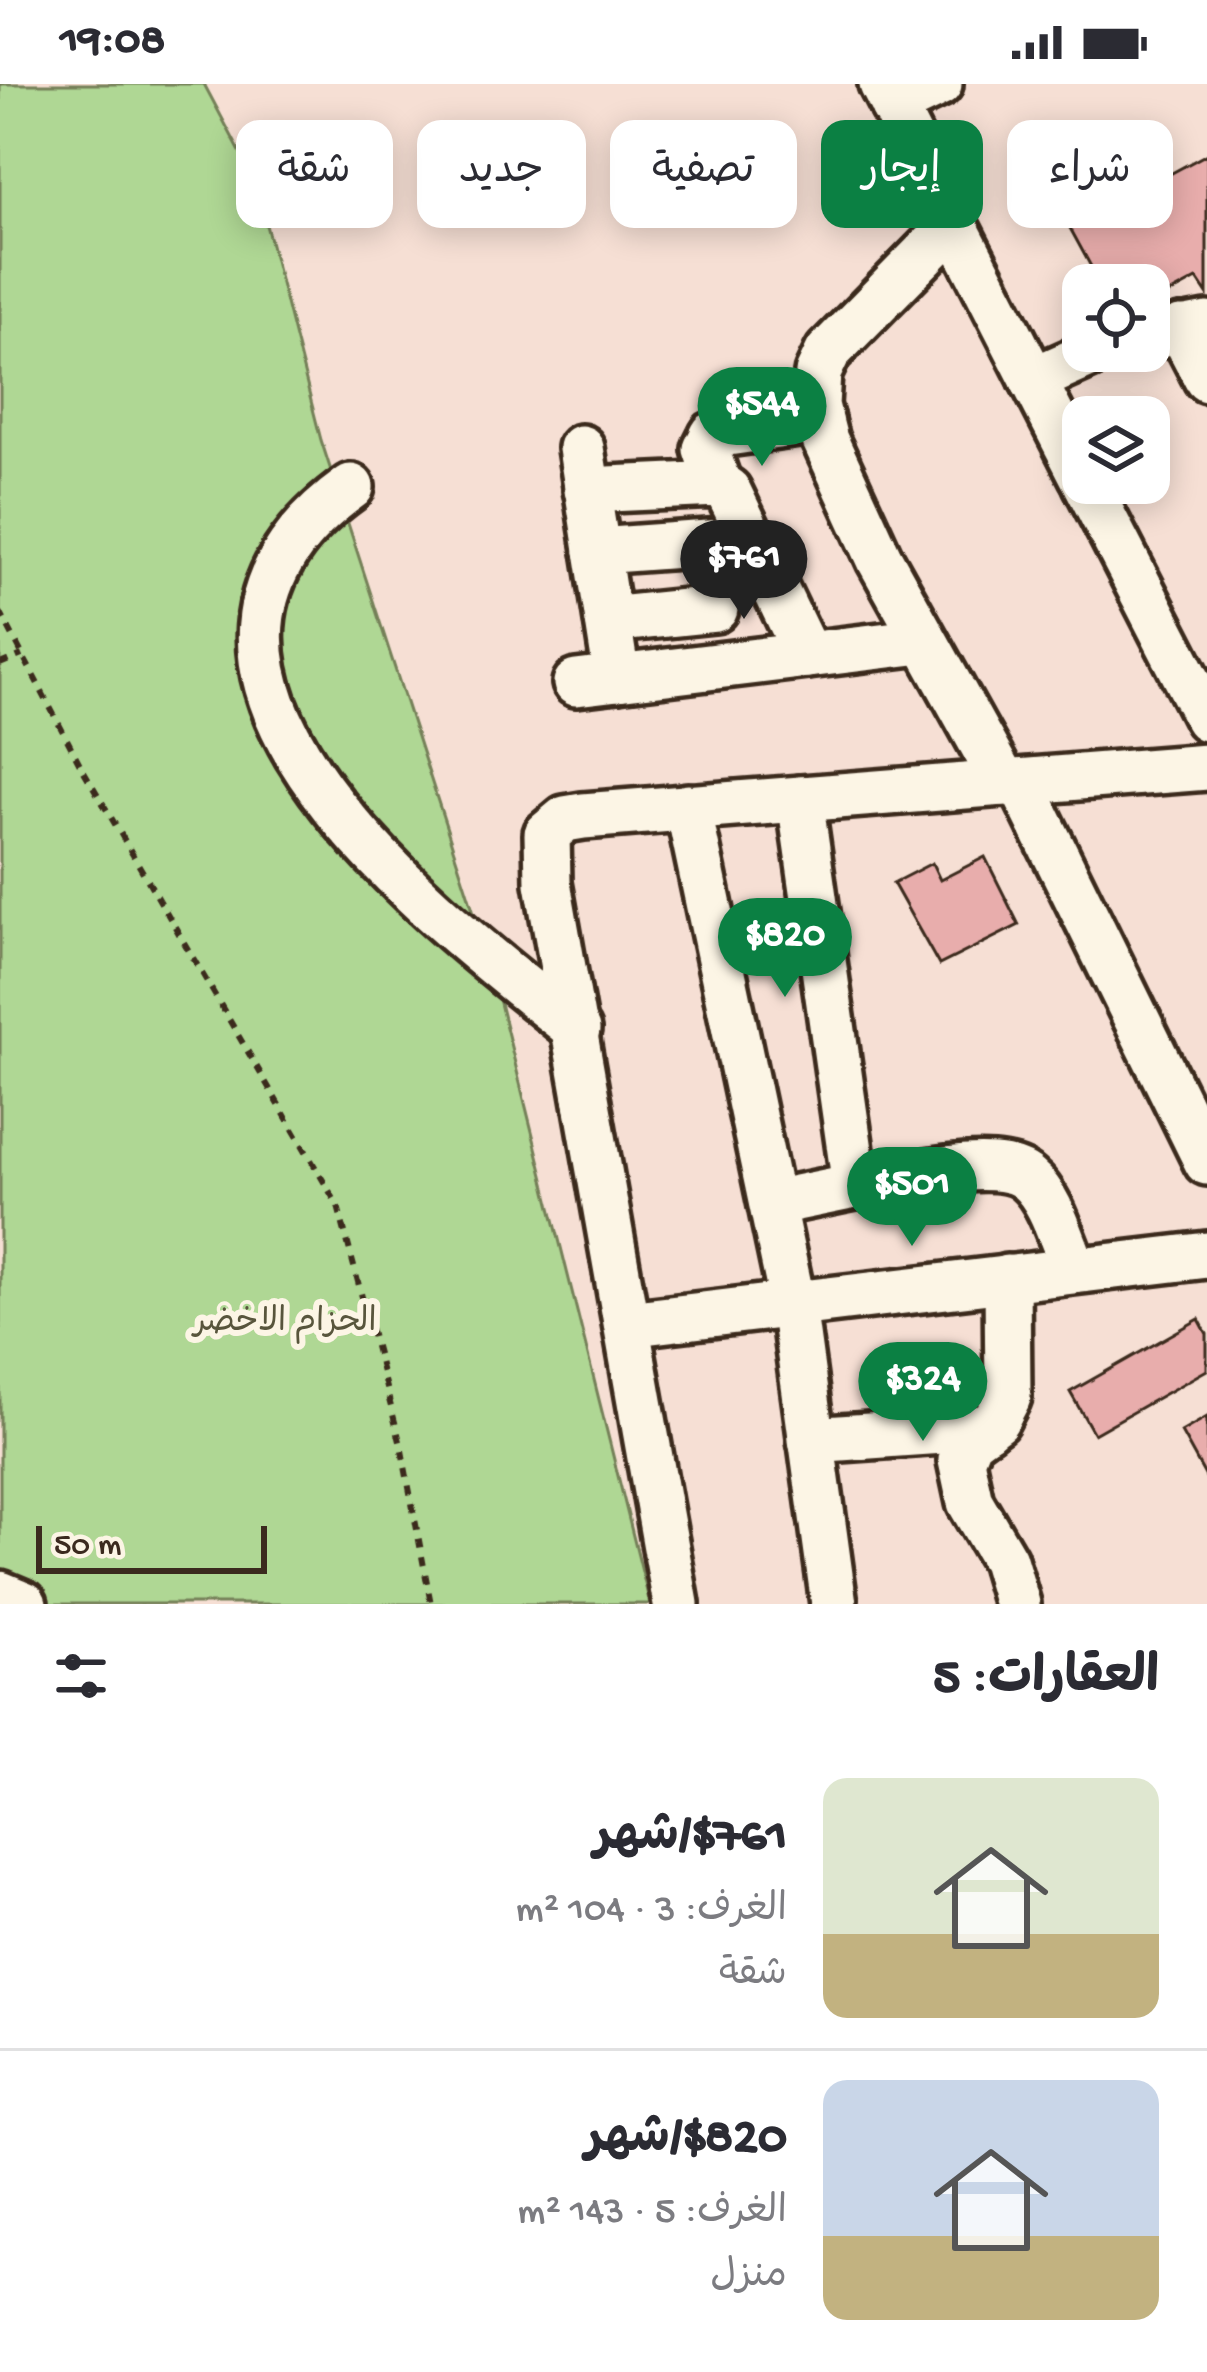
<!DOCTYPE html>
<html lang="ar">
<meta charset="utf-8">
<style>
body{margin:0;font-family:"Gochi Hand","Playpen Sans Arabic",sans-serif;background:#f7f7f7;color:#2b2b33;direction:rtl;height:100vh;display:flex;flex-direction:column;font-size:45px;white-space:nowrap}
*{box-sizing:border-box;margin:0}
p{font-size:39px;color:#7c7c81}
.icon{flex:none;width:66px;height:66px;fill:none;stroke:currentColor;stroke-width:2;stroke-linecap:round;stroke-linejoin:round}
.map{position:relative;height:1520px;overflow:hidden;direction:ltr}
.drawer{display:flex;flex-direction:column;background:#fff;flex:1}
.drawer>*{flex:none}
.top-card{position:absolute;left:36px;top:36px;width:1137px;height:108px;direction:rtl;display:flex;gap:24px}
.fabs{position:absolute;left:1062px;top:180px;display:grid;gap:24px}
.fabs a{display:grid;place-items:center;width:108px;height:108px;border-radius:24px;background:#fff;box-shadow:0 6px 30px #0003;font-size:60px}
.scale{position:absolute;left:36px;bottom:30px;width:231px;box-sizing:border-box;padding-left:12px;border:6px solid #3b2a1e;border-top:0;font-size:33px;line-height:42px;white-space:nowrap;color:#3b2a1e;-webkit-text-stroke:9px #fcf5e5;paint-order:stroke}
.price{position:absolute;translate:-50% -102px;padding:0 27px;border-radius:42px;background:#0b8043;color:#fff;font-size:39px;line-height:78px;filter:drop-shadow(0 3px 6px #0008)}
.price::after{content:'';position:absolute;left:50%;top:72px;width:36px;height:27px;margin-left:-18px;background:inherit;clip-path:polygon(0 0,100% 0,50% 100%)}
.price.on{background:#222;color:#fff}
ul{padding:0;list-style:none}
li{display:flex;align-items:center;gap:36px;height:300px;padding:0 48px}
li+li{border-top:3px solid #e1e1e2}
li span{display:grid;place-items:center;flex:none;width:336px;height:240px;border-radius:24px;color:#555}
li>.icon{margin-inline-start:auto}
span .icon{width:144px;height:144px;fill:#fffc;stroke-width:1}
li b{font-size:51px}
h2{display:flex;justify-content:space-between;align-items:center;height:144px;padding:0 48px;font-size:51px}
.pill{padding:0 42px;border-radius:24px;background:#fff;box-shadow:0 6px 30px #0003;font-size:42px;line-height:108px}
.pill.on{background:#0b8043;color:#fff}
.status{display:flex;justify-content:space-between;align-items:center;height:84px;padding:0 60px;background:#fff;direction:ltr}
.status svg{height:33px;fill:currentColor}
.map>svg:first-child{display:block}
</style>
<div class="status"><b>19:08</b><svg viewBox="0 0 49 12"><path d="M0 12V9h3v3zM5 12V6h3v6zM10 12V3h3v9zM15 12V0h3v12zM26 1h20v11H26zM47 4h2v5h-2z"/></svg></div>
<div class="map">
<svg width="1207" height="1520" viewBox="0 0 1207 1520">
<rect width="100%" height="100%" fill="#f6dfd4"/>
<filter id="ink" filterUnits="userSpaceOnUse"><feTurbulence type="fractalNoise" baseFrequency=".00833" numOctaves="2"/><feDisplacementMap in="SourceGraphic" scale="24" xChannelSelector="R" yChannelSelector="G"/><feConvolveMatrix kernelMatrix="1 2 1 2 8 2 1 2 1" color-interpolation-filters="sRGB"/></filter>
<g filter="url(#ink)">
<polygon fill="#afd794" stroke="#758059" stroke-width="3" points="0,0 204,0 254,94 321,356 489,875 650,1520 0,1520"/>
<g fill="#e8adac" stroke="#3b2a1e" stroke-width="3">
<polygon points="1207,70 1207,210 1197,195 1149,221 1149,201 1101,201 1070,144"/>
<polygon points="985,773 1019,841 939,881 893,799 932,779 940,796"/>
<polygon points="1199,1235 1207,1250 1207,1286 1094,1350 1070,1308"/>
<polygon points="1207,1333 1207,1395 1181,1348"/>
</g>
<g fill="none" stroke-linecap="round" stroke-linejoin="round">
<defs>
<g id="minor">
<polyline points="882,0 1083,393"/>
<polyline points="893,22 939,0"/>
<polyline points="953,141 828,268 818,289 816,321 825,356 880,476 1004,699"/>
<polyline points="1181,245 1207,295"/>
<polyline points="1149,252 1207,241"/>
<polyline points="1033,296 1098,267"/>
<polyline points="581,364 617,594"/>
<polyline points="1086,399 1207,634"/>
<polyline points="718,400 706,365 713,351 820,336"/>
<path d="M351,403C101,582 432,831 577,946"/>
<polyline points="587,406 718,400 728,407 807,571"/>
<polyline points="597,467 751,456"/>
<polyline points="608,536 715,525"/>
<polyline points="576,599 922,557"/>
<polyline points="1020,698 1207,1078"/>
<polyline points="688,723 793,1221 834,1520"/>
<path d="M855,1102C895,1096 997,1068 1028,1095C1052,1115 1062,1158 1075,1186"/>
<polyline points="772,1119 855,1102 800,715"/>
<polyline points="1007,1194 1008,1313 996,1336 969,1356 961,1376 970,1418 1004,1476 1017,1520"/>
<polyline points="627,1240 1207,1171"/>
<polyline points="811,1356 986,1344"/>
<polyline points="0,1510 24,1520"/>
<polyline points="676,1520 548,799 547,750 565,735 583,732 1207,683"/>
</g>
</defs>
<use href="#minor" stroke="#3b2a1e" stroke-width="54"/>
<g stroke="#3b2a1e" stroke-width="6" stroke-dasharray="9 9" stroke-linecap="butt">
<polyline points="0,528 81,682 338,1122 401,1361 431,1520"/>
<polyline points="0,580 22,571"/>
</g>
<use href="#minor" stroke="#fcf5e5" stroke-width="45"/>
</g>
</g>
<g text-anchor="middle" stroke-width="12" stroke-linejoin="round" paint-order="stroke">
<g font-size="33" fill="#58553c" stroke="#fcf5e5">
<text x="285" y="1246">الحزام الاخضر</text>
</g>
</g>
</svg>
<div class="fabs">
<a><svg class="icon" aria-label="locate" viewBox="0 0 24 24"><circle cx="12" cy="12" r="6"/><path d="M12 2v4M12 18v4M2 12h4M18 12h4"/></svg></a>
<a><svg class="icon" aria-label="layers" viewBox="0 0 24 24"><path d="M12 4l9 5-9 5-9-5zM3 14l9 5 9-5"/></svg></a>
</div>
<div class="scale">50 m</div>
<b class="price" style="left:762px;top:385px">$544</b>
<b class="price on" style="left:744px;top:538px">$761</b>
<b class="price" style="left:785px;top:916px">$820</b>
<b class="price" style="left:912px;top:1165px">$501</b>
<b class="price" style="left:923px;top:1360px">$324</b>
<div class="top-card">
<a class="pill">شراء</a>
<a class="pill on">إيجار</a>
<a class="pill">تصفية</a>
<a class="pill">جديد</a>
<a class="pill">شقة</a>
</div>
</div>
<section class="drawer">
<h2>العقارات: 5<svg class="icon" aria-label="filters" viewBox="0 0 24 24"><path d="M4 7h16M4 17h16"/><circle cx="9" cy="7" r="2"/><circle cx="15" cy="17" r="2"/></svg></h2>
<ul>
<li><span style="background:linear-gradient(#dfe7d0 65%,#c2b280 0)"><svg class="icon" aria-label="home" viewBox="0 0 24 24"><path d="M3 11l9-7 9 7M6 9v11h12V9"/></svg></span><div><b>$761/شهر</b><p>الغرف: 3 · 104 m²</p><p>شقة</p></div></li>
<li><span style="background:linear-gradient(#c9d6e8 65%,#c2b280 0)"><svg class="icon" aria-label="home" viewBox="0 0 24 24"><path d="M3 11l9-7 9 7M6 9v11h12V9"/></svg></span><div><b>$820/شهر</b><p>الغرف: 5 · 143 m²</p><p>منزل</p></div></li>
</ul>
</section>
